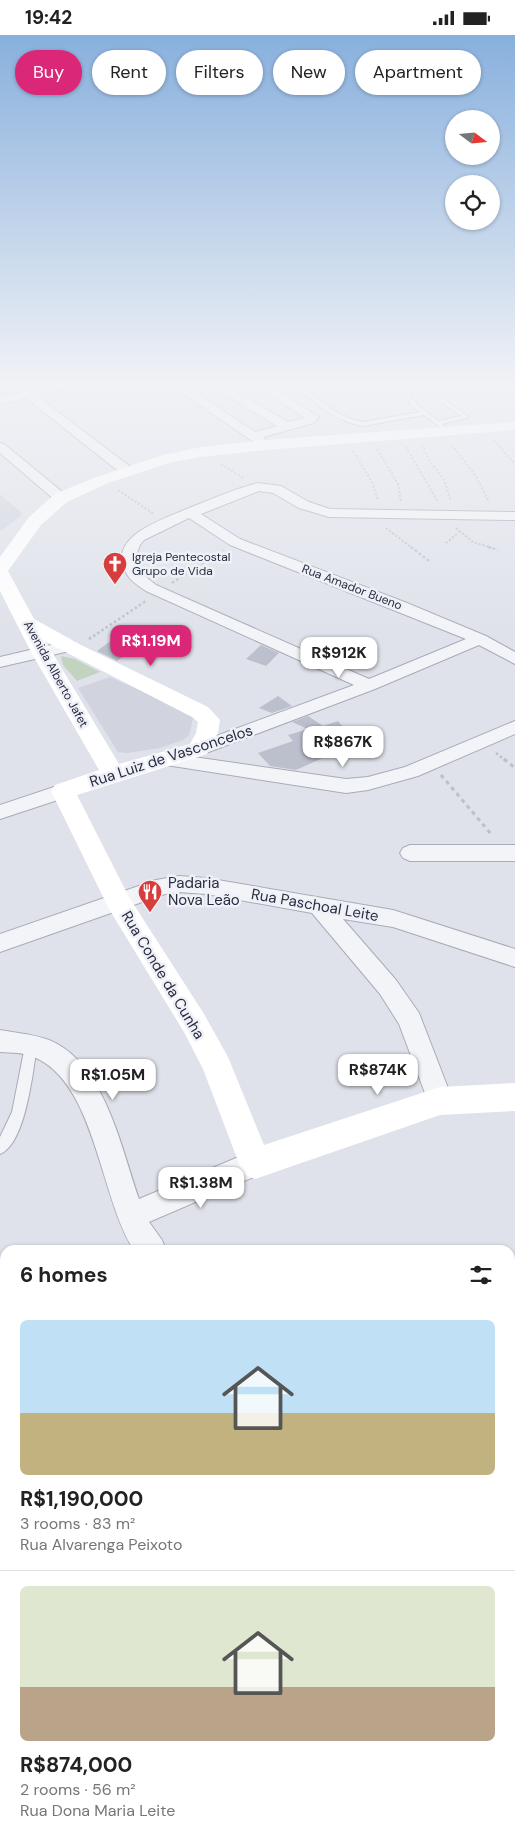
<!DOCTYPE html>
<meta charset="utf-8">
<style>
body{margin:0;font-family:"DM Sans",sans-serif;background:#f2f2f2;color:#222;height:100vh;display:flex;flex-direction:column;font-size:19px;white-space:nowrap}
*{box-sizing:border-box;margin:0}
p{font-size:16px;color:#767676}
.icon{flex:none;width:28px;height:28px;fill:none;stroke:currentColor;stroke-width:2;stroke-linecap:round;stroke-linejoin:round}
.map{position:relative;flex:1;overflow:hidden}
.details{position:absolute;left:0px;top:1210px;width:515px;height:601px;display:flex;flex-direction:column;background:#fff;border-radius:15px 15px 0 0;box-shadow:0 1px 4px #0004}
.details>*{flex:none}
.banner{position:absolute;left:15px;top:15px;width:485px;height:45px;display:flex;gap:10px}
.needle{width:32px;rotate:106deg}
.controls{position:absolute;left:445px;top:75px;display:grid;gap:10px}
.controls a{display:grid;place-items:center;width:55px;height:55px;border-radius:50%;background:#fff;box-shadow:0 1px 4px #0004;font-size:25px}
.price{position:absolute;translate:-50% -42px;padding:0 11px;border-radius:10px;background:#fff;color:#222;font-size:16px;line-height:32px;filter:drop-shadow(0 1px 2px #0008)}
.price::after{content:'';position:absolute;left:50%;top:30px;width:15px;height:11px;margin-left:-8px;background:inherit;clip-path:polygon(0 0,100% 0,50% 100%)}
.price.active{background:#db2777;color:#fff}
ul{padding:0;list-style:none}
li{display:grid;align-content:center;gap:10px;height:265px;padding:0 20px}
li+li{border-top:1px solid #e0e0e0}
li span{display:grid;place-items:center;height:155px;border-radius:8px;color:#555}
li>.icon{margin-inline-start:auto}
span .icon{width:90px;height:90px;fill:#fffc;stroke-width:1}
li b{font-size:21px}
h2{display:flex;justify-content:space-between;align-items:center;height:60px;padding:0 20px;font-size:21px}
.chip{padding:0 18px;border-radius:22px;background:#fff;box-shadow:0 1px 4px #0004;font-size:18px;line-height:45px}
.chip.active{background:#db2777;color:#fff}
.status{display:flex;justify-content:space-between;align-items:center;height:35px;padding:0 25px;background:#fff;direction:ltr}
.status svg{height:14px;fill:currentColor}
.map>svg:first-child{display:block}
</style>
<div class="status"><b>19:42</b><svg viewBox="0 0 49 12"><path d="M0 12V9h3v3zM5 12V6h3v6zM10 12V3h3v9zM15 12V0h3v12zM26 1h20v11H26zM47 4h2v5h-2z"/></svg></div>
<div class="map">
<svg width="515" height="1811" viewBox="0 0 515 1811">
<rect width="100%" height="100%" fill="#dfe2ea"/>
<g fill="#d1d4df">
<polygon points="0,459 23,479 1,496 0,495"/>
<polygon points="110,642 183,674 194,680 189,700 183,705 160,713 127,718 118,717 78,653"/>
</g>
<polygon fill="#c2d4c0" points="61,621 75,624 100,637 77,646 63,630"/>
<g fill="#bcc0cd">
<polygon points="124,596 145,606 117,626 97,616"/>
<polygon points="261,610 279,618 266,631 246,624"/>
<polygon points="278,661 292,671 272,678 259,673"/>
<polygon points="308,681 323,691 338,686 362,713 340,721 336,717 296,735 270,731 258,718 293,706 288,700 308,694 292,687"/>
</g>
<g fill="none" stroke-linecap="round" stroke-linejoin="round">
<defs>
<g id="lane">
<path d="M292,348H298C317,363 338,383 363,387L420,377L411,370L404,357L394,348H400L408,355L415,368L438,386L461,381L435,362L437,359L469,382L442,389L449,395L446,397L424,380L363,391C337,387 311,366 292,348Z"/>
<path d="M31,1006L35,1007L37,1011C33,1035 26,1109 0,1119V1102L12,1077L25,1011L27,1007Z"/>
<polygon points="118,1806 138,1806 140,1811 120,1811"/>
</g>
<g id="street">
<polygon points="62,348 81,348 79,350 37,361 132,433 134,436 132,439 122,439 26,363 0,370 0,362"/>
<polygon points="183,348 200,348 199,350 189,353 255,397 277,391 210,350 209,348 222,348 288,387 305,383 252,348 265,348 319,382 314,388 263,402 271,409 269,412 261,412 176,354 174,352 176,350"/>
<polygon points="0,408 4,409 66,460 68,463 66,466 56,466 0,418"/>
<path d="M258,448L281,451L309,467L330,474L515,477V485L329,482L299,473L273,458L259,456L201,479L240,504L407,568L486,601L515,617V629L479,610L375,654L206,718L199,720L192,718L190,714L192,710L354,650L146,556C140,552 132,547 128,541C102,502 164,484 189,473C212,464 234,454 258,448ZM189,483L230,510L466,604L369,644L156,550L141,538L139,532L137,518L140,510L144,505Z"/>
<polygon points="68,606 74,607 76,611 74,615 0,632 0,622"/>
<polygon points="515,686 515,699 418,741 368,755 346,758 166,730 159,728 157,724 159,720 166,718 346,744 368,742 405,732"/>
<polygon points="63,749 70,751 73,756 70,761 0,784 0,770"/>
<polygon points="410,810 515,810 515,826 410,826 403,823 400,818 403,813"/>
<polygon points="179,841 206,843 393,875 515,914 515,932 393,892 343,884 396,945 419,978 453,1066 449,1074 440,1078 431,1074 399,989 380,959 312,878 206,859 179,857 165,859 0,917 0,899 156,845"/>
<path d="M0,995C17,998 33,999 49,1005C105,1028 121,1113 139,1164L255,1115L265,1119L268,1128L265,1137L149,1187L162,1205L166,1215H134C100,1164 96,1048 34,1022C24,1017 11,1018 0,1017Z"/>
</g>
</defs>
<use href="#lane" stroke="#a8acb8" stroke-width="2"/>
<use href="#street" stroke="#a8acb8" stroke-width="2"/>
<g stroke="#bec0c9" stroke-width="2" stroke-dasharray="2 2" stroke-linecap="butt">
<polyline points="494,405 515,429"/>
<polyline points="422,410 429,425 444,445 451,466"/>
<polyline points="452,410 477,443 489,467"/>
<polyline points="406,412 438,467"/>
<polyline points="377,414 398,449 401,467"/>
<polyline points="353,416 372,447 378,466"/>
<polyline points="221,429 243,443"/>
<polyline points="118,455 154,479"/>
<polyline points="386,493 412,513"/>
<polyline points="456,493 473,507 492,513"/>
<polyline points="446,508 459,497"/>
</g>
<g stroke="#bec0c9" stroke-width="2.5" stroke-dasharray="2.5 2.5" stroke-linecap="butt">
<polyline points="411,512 429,526"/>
<polyline points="488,512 498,515"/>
<polyline points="172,548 223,515"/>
<polyline points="89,604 146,566"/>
<polyline points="496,718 506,726"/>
</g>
<g stroke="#bec0c9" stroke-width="3" stroke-dasharray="4 4" stroke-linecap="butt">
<polyline points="504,724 515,733"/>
<polyline points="441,740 492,800"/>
</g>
<polyline stroke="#bec0c9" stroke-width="4" stroke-dasharray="4.5 4.5" stroke-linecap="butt" points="0,1256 5,1256"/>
<use href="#lane" fill="#f3f4f8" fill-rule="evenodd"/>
<use href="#street" fill="#f3f4f8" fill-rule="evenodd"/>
<path fill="#fff" fill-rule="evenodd" d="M515,387V395L266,415L201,422L172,427L108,448L67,467L41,490L8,536L34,584L81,610L208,672L220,685L218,698L207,719L77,760L129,862L204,979L228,1022L264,1110L440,1052L515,1048V1076L440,1080L255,1144L243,1139L203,1034L184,997L109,874L51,756L55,750L99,735L31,617L0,556V522L29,482L55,459L96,442L163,420L201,412L266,405ZM46,607L192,682L198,687L196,698L190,709L119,729Z"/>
</g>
<linearGradient id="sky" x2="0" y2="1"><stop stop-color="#88b0dd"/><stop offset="0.58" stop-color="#f1f2f6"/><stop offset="1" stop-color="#f1f2f6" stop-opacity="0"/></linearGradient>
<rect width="515" height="601" fill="url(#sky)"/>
<defs>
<symbol id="church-pin" viewBox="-11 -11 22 30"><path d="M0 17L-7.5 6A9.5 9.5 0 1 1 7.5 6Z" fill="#d73d3c" stroke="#eff1f7"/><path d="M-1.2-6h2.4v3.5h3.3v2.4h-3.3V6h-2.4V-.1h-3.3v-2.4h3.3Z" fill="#fff"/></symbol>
<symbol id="restaurant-pin" viewBox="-11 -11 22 30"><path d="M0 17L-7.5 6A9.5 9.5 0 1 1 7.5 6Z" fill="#d73d3c" stroke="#eff1f7"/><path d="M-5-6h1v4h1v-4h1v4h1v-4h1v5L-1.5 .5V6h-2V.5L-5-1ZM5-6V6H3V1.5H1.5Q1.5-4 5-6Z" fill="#fff"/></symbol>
</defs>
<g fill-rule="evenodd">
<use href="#church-pin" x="101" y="515" width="28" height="38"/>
<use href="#restaurant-pin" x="136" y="843" width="28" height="38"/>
</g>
<g text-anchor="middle" stroke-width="5" stroke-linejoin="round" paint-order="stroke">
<g font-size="12" fill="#272d42" stroke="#eff1f7" text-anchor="start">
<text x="132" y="526">Igreja Pentecostal<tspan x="132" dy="14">Grupo de Vida</tspan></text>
</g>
<g font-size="12" fill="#272d42" stroke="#eff1f7">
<text transform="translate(352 552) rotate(21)" y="4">Rua Amador Bueno</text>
<text transform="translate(56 639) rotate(61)" y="4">Avenida Alberto Jafet</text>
</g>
<g font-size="15" fill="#272d42" stroke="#eff1f7">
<text transform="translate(171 721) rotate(-18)" y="5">Rua Luiz de Vasconcelos</text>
<text transform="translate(315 870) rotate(10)" y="5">Rua Paschoal Leite</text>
<text transform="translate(163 940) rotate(59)" y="5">Rua Conde da Cunha</text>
</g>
<g font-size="15" fill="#272d42" stroke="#eff1f7" text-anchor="start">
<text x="168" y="853">Padaria<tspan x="168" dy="17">Nova Leão</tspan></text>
</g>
</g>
</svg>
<div class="controls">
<a><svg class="needle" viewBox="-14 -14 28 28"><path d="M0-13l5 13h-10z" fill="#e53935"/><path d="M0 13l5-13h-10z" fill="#767676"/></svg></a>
<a><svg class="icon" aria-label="locate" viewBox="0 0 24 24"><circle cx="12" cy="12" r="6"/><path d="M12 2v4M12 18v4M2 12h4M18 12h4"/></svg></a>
</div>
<b class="price active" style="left:151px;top:632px">R$1.19M</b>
<b class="price" style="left:339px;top:644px">R$912K</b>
<b class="price" style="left:343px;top:733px">R$867K</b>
<b class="price" style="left:378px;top:1061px">R$874K</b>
<b class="price" style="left:113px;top:1066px">R$1.05M</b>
<b class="price" style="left:201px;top:1174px">R$1.38M</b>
<div class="banner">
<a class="chip active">Buy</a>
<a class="chip">Rent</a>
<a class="chip">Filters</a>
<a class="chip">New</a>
<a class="chip">Apartment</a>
</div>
<section class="details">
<h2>6 homes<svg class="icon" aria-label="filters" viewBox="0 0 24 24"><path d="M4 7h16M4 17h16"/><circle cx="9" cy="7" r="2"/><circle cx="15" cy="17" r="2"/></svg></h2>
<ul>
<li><span style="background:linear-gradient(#bfe0f5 60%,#c2b280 0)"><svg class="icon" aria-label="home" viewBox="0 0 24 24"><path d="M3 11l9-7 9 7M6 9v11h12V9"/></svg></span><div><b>R$1,190,000</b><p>3 rooms · 83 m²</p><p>Rua Alvarenga Peixoto</p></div></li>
<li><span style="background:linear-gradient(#dfe7d0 65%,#b9a48a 0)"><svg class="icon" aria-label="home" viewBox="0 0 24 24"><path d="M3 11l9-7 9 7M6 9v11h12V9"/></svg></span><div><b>R$874,000</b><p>2 rooms · 56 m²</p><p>Rua Dona Maria Leite</p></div></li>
</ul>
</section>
</div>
